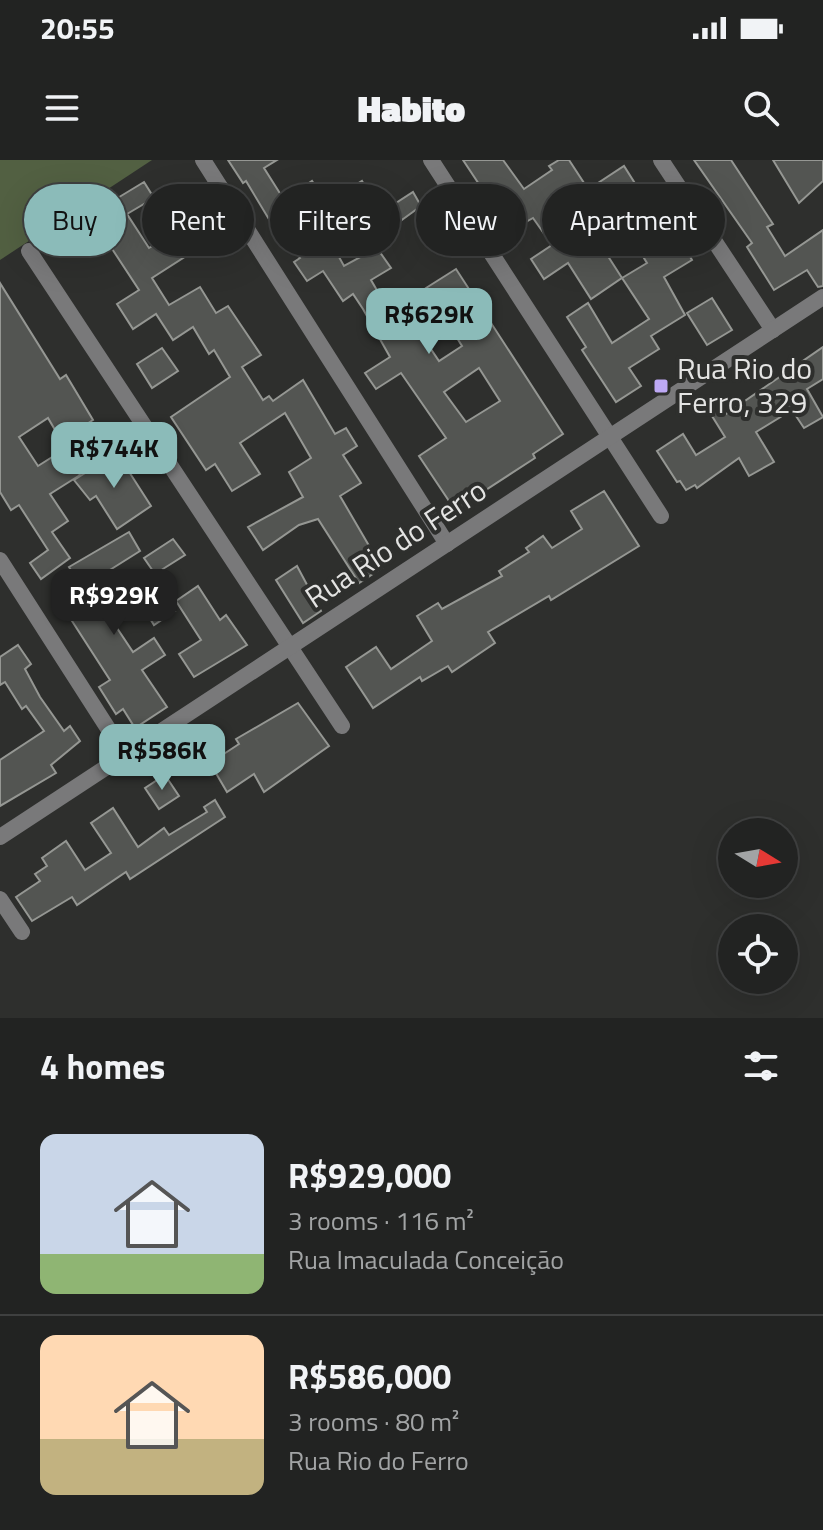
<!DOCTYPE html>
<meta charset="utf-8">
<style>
body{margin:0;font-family:"Titillium Web",sans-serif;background:#2a2b2a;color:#f1f3f6;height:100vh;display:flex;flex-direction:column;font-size:30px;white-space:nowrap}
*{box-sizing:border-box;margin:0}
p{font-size:26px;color:#a2a4a5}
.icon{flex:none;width:44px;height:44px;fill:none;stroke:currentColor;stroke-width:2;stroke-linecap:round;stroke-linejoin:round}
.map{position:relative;height:858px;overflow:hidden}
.details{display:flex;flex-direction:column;background:#222322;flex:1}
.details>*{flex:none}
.top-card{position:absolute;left:24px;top:24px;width:776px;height:72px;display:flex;gap:16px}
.needle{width:52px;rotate:101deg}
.fabs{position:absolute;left:718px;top:658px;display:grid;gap:16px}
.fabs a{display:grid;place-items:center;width:80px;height:80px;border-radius:50%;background:#222322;box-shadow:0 8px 32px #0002,0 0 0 2px #3f4040;font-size:40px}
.price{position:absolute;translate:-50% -68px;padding:0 18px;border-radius:16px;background:#8bbbb9;color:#111;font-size:26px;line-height:52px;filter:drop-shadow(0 2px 4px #0008)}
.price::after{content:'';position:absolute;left:50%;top:48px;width:24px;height:18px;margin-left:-12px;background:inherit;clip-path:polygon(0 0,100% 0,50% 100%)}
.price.selected{background:#222;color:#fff}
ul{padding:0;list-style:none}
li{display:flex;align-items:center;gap:24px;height:200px;padding:0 40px}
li+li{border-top:2px solid #3f4040}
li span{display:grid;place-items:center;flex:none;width:224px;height:160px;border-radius:16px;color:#555}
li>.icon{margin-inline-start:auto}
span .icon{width:96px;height:96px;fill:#fffc;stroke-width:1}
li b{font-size:34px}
h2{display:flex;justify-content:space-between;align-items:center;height:96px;padding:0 40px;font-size:34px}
.tag{padding:0 28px;border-radius:36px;background:#222322;box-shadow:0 8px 32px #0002,0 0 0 2px #3f4040;font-size:28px;line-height:72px}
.tag.selected{background:#8bbbb9;color:#111}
.status{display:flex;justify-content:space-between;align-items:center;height:56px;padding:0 40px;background:#222322;direction:ltr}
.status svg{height:22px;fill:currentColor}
header{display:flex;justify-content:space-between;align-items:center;height:104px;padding:0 40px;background:#222322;font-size:36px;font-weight:800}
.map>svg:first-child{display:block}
</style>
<div class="status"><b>20:55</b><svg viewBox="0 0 49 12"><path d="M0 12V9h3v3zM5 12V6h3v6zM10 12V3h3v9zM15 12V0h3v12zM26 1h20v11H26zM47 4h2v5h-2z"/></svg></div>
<header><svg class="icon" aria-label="menu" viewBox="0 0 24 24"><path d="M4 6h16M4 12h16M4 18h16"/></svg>Habito<svg class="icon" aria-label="search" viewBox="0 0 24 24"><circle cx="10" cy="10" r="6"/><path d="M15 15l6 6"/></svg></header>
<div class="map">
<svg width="823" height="858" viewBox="0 0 823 858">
<rect width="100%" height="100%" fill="#2e2f2d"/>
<polygon fill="#526042" points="0,0 152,0 0,100"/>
<g fill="#535552" stroke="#959793" stroke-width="2" fill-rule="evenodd">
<path d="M228,0H277L264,8L281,35L287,32L290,36L312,21L322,36L305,48L326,81L329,79L344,106L377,88L391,108L371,120L389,151L403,167L412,161L439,201L462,186L426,128L456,109L563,274L533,294L535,298L455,350L419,296L446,278L401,213L376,229L365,213L390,197L363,149L353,134L343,141L323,111L307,121L294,102L300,98L275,58L270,61L246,21L243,23ZM479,208L500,241L466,262L444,232Z"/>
<path d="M463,0H503L524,29L552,10L549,6L559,0H569L584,23L564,35L583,63L612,44L598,23L624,6L636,25L623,33L644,65L664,52L692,100L664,117L685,155L651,176L659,189L629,208L641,226L616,242L582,190L586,187L567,157L588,143L612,183L649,159L622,118L591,139L568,103L544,119L531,99L552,85L533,58L510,71ZM629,74L647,103L622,118L604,90Z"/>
<polygon points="694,0 731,0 773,64 767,67 785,96 823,70 823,126 818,127 807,110 774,130 747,87 752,83"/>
<polygon points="773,0 823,0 823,21 799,43"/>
<polygon points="362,21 377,46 357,59 341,34"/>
<polygon points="144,22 154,38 127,54 149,88 173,74 153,44 181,26 197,51 191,55 208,82 152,118 169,145 200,127 216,153 228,146 261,195 242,207 263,240 269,236 273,241 303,220 335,274 346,268 357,286 343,295 361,323 340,336 382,408 359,423 318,359 299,365 263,390 248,367 303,337 289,312 311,298 285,253 240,283 260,314 232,331 215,304 206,310 171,257 230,217 214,190 209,194 193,167 173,180 156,154 133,169 117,144 139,130 103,75 107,73 100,62 105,58 95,43 107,36 111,42"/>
<polygon points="413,32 421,46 388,70 379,54"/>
<polygon points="0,123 60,219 66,215 93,260 61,280 48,258 19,277 38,306 65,289 80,315 50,334 68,361 52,372 70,398 41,419 30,403 48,390 19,345 11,350 0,332"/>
<polygon points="712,138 732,170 707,185 687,153"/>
<polygon points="823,187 823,219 807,229 823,257 804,268 792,250 756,272 774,302 749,316 739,298 697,328 695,325 686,330 680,321 677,322 657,291 683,274 696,295 725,277 712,256 722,249 726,254"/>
<polygon points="162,188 178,211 152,228 137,204"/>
<polygon points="117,293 151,346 117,369 96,336 90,340 74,320"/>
<polygon points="604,331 639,386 551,440 549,436 488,472 495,483 452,512 448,506 422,521 420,517 373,548 346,507 376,487 391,509 432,481 417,456 438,443 442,449 502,416 499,411 529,392 526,388 543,376 552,388 582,369 571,351"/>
<polygon points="129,372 140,391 94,420 114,448 107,453 133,492 154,478 165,495 142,510 167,547 135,568 123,549 116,554 99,527 110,520 63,447 85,432 69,407"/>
<polygon points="173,379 185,395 155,414 144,398"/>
<polygon points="297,406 321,451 303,463 276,420"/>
<polygon points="198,426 220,460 226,455 247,485 194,517 179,494 201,480 176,441"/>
<polygon points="162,431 175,451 154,465 141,444"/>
<polygon points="18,485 31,504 25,509 40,537 64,571 70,566 80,581 51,605 56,613 0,646 0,600 44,571 26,546 22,549 5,522 0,525 0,497"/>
<polygon points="298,543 329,586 264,632 254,614 227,632 210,603 239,584 236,579"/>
<polygon points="165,615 179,636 159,649 145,628"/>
<polygon points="215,640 225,657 130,719 126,712 77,745 72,737 32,761 16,737 40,721 35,714 47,706 42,698 66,681 85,710 111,693 91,663 113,648 138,687 164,668 169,675 207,652 204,647"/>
</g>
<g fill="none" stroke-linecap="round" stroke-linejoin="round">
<g stroke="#79797a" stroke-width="16">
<polyline points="203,0 447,384"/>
<polyline points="431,0 661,356"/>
<polyline points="661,0 773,170"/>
<polyline points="29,91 342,566"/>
<polyline points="0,400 125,595"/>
<polyline points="0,739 22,772"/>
</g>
<polyline stroke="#79797a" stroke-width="16" points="0,677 823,137"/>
</g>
<rect fill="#bea9f5" stroke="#2e2f2d" stroke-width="3" x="653" y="218" width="16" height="16" rx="4"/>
<g text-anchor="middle" stroke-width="8" stroke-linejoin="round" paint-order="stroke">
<g font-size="30" fill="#e4e4e3" stroke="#2e2f2d" text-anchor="start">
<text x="677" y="219">Rua Rio do<tspan x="677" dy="34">Ferro, 329</tspan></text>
</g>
<g font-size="30" fill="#e4e4e3" stroke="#2e2f2d">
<text transform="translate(396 384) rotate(-33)" y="10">Rua Rio do Ferro</text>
</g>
</g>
</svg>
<div class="fabs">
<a><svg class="needle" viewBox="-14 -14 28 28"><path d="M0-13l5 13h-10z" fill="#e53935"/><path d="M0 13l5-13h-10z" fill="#a2a4a5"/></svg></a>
<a><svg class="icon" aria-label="locate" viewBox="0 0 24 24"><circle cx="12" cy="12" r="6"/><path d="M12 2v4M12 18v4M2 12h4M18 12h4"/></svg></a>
</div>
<b class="price" style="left:429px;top:196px">R$629K</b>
<b class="price" style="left:114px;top:330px">R$744K</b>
<b class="price selected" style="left:114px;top:477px">R$929K</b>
<b class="price" style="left:162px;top:632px">R$586K</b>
<div class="top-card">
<a class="tag selected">Buy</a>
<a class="tag">Rent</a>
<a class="tag">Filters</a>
<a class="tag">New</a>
<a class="tag">Apartment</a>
</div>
</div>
<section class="details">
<h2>4 homes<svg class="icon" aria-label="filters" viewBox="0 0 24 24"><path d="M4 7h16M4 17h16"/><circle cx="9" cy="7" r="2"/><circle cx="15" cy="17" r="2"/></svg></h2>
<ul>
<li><span style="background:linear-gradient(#c9d6e8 75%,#8fb573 0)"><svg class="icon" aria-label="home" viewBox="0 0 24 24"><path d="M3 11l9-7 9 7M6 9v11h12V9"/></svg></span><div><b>R$929,000</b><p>3 rooms · 116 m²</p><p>Rua Imaculada Conceição</p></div></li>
<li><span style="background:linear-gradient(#ffd9b3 65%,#c2b280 0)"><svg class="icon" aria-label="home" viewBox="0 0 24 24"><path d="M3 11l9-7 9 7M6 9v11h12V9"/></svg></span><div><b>R$586,000</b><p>3 rooms · 80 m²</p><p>Rua Rio do Ferro</p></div></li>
</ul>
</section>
